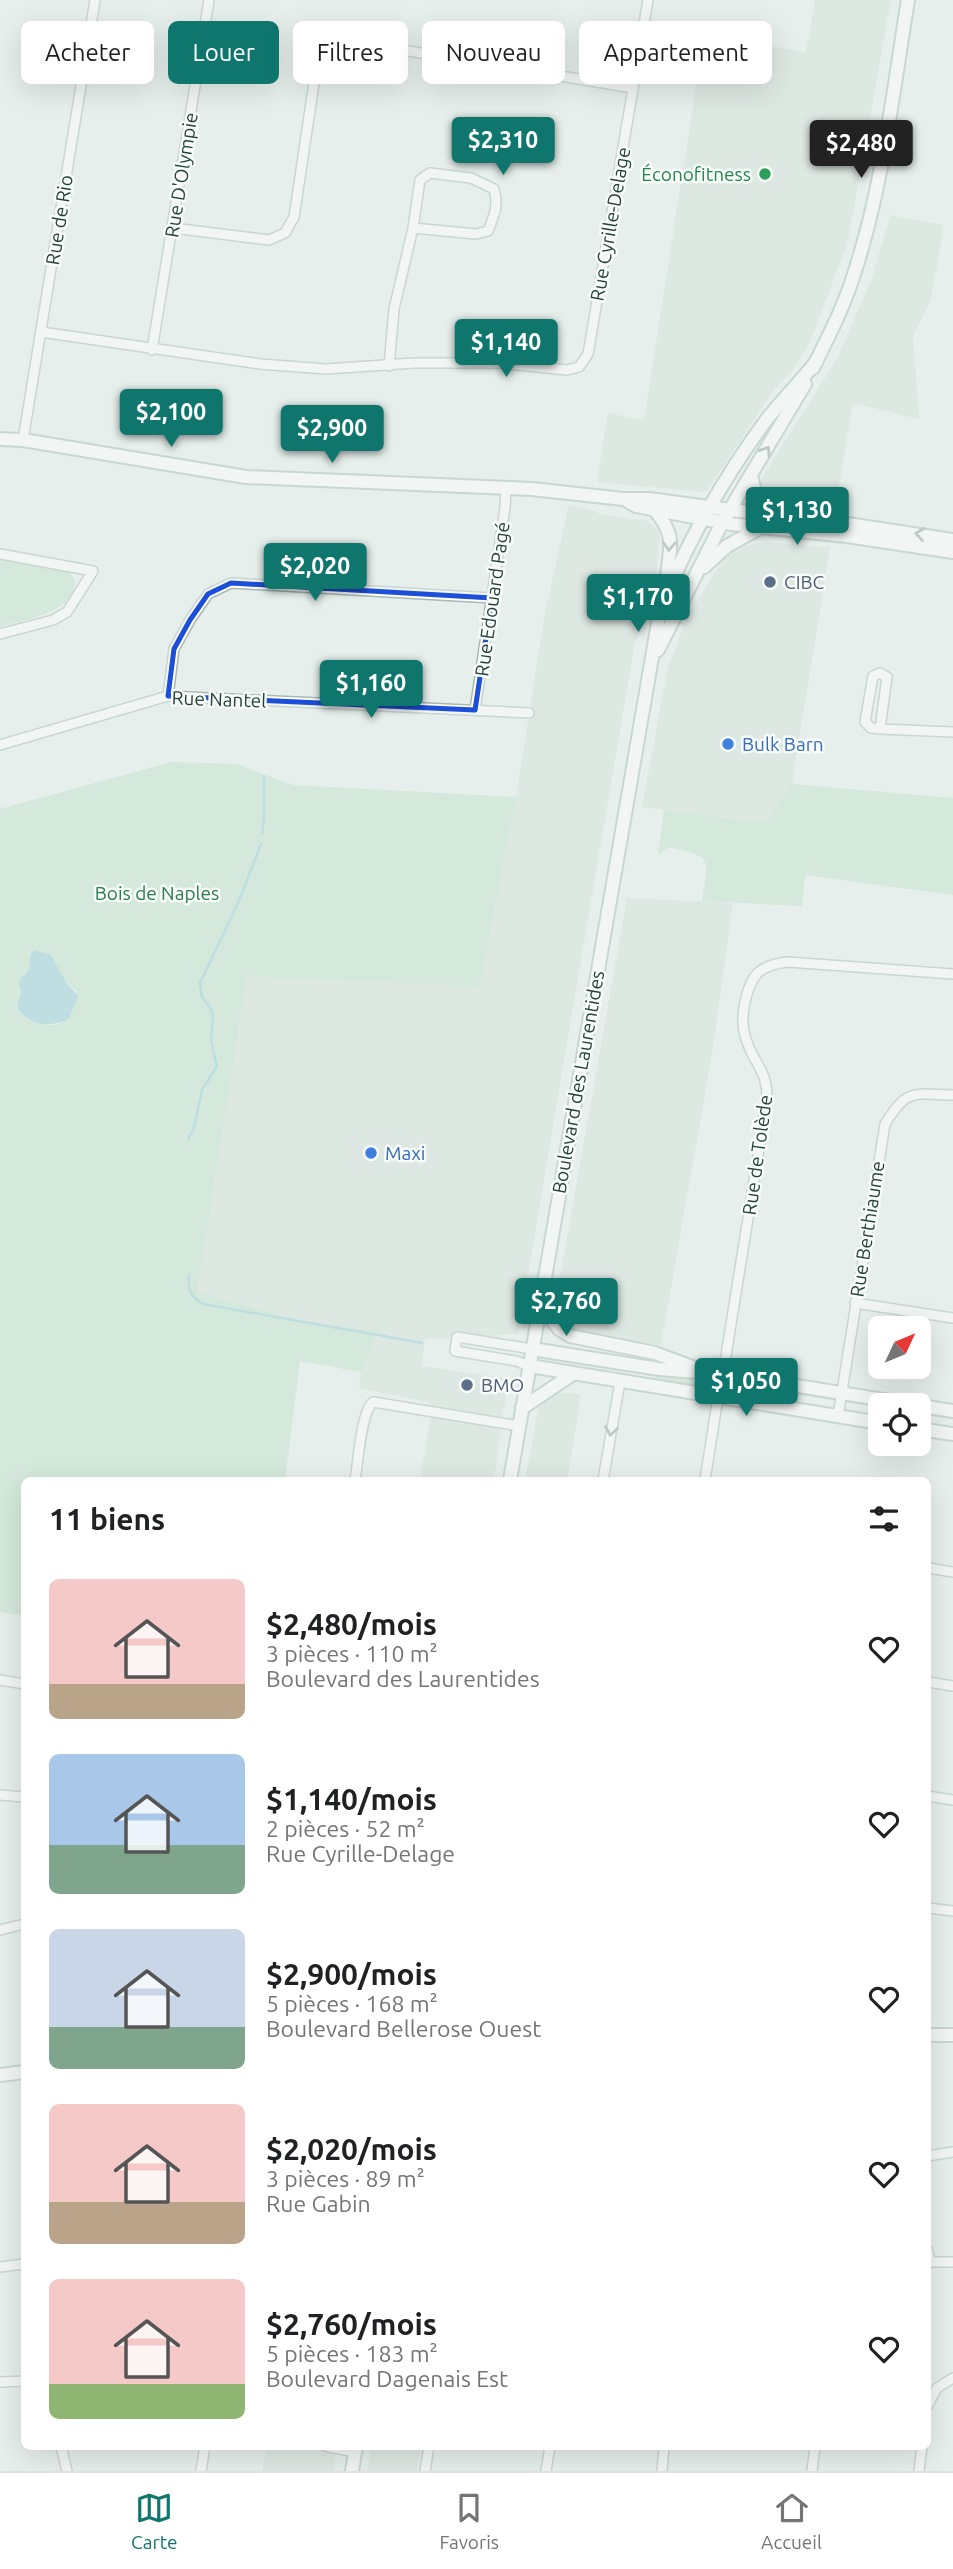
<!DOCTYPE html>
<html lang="fr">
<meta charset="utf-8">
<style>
body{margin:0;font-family:Ubuntu,sans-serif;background:#f2f2f2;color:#202124;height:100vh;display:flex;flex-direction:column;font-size:26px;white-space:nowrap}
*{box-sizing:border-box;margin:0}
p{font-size:23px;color:#757577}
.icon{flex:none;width:38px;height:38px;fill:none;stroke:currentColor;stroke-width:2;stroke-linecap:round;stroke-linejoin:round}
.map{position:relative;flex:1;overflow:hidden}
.panel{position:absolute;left:21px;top:1477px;width:910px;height:973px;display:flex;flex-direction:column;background:#fff;border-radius:10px;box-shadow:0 7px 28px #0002}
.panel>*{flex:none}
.top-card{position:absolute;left:21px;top:21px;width:912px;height:63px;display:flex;gap:14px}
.needle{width:46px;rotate:46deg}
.buttons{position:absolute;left:868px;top:1316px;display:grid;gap:14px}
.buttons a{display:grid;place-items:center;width:63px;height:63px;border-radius:10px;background:#fff;box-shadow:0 7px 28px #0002;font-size:35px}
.price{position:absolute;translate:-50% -60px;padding:0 16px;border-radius:7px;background:#0f766e;color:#fff;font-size:23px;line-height:46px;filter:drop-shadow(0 2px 4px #0008)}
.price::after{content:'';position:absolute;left:50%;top:42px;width:21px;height:16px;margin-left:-10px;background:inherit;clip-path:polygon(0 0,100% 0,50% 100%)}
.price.selected{background:#222;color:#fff}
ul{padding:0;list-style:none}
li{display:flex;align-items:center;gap:21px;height:175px;padding:0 28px}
li span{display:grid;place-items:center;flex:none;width:196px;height:140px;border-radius:10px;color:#555}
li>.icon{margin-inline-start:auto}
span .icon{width:84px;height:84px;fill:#fffc;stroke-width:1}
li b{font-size:30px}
h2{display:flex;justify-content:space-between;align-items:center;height:84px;padding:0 28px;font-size:30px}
.chip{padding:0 24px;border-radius:10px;background:#fff;box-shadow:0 7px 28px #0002;font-size:24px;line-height:63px}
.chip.selected{background:#0f766e;color:#fff}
.dock{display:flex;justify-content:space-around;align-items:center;height:98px;border-top:2px solid #e0e0e0;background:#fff;font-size:19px;color:#757577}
.dock a{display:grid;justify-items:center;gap:4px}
.dock .selected{color:#0f766e}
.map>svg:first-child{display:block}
</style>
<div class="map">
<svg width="953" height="2471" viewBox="0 0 953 2471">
<rect width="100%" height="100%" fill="#e6efeb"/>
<g fill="#d4dfda">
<polygon points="815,0 891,0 847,245 808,346 795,367 771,394 708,490 701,492 597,482 608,413 644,420 704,35 806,52"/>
<polygon points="890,215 944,225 931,300 913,336 919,419 853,403 835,509 777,504 761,491 761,479 837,359 873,276"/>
<polygon points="569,504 605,515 648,521 660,533 655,586 634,647 518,1334 425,1339 422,1366 508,1379 494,1480 420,1480 430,1419 429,1402 359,1388 361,1372 377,1331 310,1323 197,1292 247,977 480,986 516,797 545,613"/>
<polygon points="763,542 830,547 792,784 767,823 642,807 668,667 687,618 724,557 741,547"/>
<polygon points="627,898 733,903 712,1054 661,1345 611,1338 568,1328 559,1318 555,1306"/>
<polygon points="569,1393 581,1395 567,1480 525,1480 539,1406 556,1394"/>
<polygon points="266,2447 337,2447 334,2471 262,2471"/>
<polygon points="372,2447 421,2447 417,2471 367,2471"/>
</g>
<g fill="#bfe0c8" fill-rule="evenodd">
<path d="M0,560L67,571L74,578C82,612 22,620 0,627Z"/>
<path d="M171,762L237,764L293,785L516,797L480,986L247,977L197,1292L310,1323L378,1331L361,1372L300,1361L285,1480H24V1616L0,1612V809ZM31,953L50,954L66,982L77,992L69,1019C46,1031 47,1022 25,1017L20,990L22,978L28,971Z"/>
<path d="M792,784L953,798V895L805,875L802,906L702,901C708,859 715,857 669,847L658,855L664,810L767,823Z"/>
<polygon points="655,1377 703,1380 778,1392 778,1394 722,1389 655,1379"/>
</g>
<path fill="#8ec9d4" d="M36,951L50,954L66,982L78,996L69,1019C52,1028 25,1026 17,1005L21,994L19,981L28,971L31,953Z"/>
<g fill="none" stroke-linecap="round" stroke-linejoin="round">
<g stroke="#8ec9d4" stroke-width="2.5">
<polyline points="262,833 264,820 264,777"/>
<polyline points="188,1139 194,1128 202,1090 217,1066 211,1041 213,1016 210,1007 202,997 200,983 238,903 261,844"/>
<path d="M189,1275C188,1290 190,1296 203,1304L422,1343"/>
</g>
<defs>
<g id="street">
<polyline points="173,228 269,240 285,233 294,217 317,63 326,47 342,40 633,88"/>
<polyline points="41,332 260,364 326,369 414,363 499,363 567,370 579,367 588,354 648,0"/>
<polyline points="152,350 209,0"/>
<path d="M389,366L394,309L413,228L420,180L430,173L471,178L494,189C499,205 494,216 488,231L476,234L413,228"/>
<polyline points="23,440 95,0"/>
<polyline points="0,554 93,571 67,612 53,620 0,634"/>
<polyline points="168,696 174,649 190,620 208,594 231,583 492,598"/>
<polyline points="475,710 505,508 506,488"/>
<polyline points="880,729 887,677 880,673 873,676 865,722 871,728 880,729 953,732"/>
<polyline points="0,745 168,696 529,713"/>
<polyline points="855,1303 953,1318"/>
<polyline points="530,1366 516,1361 455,1351 457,1337 532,1349"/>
<path d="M723,1374L767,1100C768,1070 754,1065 746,1039C742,1027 742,1015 745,1002C751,974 760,965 788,962L953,974"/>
<path d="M838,1416L885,1124C907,1088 913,1094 953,1095"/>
<path d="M355,1480C358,1463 361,1412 373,1402L519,1426"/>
<polyline points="603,1480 620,1382"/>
<polyline points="705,1480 718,1397"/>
<polyline points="928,1568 953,1572"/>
<polyline points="0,1680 24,1684"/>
<polyline points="928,1682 953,1686"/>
<polyline points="0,1795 24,1797"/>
<polyline points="928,1796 953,1800"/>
<polyline points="928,1908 953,1911"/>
<polyline points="0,1930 24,1924"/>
<polyline points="928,2156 953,2152"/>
<polyline points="928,2251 930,2261"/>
<polyline points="928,2262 953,2262"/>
<polyline points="0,2267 24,2264"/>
<polyline points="0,2382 24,2381"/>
<polyline points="928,2405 937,2388 953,2378"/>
<polyline points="61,2446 67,2471"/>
<polyline points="325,2446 355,2452"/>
<polyline points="201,2471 205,2446"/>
<polyline points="425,2471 429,2446"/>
<polyline points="546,2471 550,2446"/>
<polyline points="662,2471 664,2446"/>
<polyline points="812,2471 815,2446"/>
<polyline points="919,2471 922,2446"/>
</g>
<g id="secondary">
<path d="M813,368C828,337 844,307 854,274C883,186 893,91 908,0"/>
<polyline points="0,439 23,440 246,477 532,489 623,499 649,499 730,510 815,519 953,540"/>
<polyline points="751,476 757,499 776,514"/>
<polyline points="629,502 636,506 731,524 847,536 953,552"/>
<path d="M654,509C682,542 665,553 667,590"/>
<polyline points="704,567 727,546 760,528"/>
<polyline points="658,650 722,523 805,384"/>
<polyline points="540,1304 559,1329 570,1336 655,1353 692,1367"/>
<polyline points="532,1349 659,1369 723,1374 953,1411"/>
<polyline points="530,1366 880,1423"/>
<polyline points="522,1408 573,1374"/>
<polyline points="919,1429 953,1434"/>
<path d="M510,1480L659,617C679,553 727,473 767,419C782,400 800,382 816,362"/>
<polyline points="928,2035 953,2035"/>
<polyline points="0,2075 24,2072"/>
<polyline points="352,2471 356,2446"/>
</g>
</defs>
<use href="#street" stroke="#a8b8b2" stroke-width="12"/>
<use href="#secondary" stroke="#a4bbb3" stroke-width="16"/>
<use href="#street" stroke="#fff" stroke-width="9"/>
<use href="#secondary" stroke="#fff" stroke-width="12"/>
</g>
<defs><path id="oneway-chevron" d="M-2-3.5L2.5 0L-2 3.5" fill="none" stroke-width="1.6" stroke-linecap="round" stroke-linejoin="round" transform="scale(1.75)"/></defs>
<g stroke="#92a09c">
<use href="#oneway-chevron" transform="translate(766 451) rotate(-57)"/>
<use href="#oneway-chevron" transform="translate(920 534) rotate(-171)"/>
<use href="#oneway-chevron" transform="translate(669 546) rotate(93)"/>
<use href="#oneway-chevron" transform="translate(611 1431) rotate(99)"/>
</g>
<path d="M0 0H953V2471H0ZM231,583L492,598L475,710L168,696L174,649L190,620L208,594Z" fill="#e6efeb" fill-opacity=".55" fill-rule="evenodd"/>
<path fill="none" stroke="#1d4ed8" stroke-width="5" stroke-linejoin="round" d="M231,583L492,598L475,710L168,696L174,649L190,620L208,594Z"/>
<circle fill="#2e9e5b" stroke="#f7fbf9" stroke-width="2.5" cx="765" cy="174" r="7"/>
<g fill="#5c6f8a" stroke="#f7fbf9" stroke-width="2.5">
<circle cx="770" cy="582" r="7"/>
<circle cx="467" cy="1385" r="7"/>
</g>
<g fill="#3f7fe0" stroke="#f7fbf9" stroke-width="2.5">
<circle cx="728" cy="744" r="7"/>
<circle cx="371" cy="1153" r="7"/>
</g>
<g text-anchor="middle" stroke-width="5" stroke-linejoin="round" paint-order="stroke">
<g font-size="19" fill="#27864d" stroke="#f7fbf9" text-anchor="end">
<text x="751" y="181">Éconofitness</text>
</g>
<g font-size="19" fill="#24423a" stroke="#f7fbf9">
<text transform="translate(181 175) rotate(-81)" y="7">Rue D'Olympie</text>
<text transform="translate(59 220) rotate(-81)" y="7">Rue de Rio</text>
<text transform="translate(610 224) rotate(-80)" y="7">Rue Cyrille-Delage</text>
<text transform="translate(492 599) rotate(-82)" y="7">Rue Edouard Pagé</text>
<text transform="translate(219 699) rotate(2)" y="7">Rue Nantel</text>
<text transform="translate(578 1082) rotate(-80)" y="7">Boulevard des Laurentides</text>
<text transform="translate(757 1155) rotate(-82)" y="7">Rue de Tolède</text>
<text transform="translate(867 1229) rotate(-81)" y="7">Rue Berthiaume</text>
</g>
<g font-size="19" fill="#4e5e75" stroke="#f7fbf9" text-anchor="start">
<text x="784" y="589">CIBC</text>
<text x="481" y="1392">BMO</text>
</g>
<g font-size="19" fill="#366cbe" stroke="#f7fbf9" text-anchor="start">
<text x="742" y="751">Bulk Barn</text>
<text x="385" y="1160">Maxi</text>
</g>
<g font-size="19" fill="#2d7a4b" stroke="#f7fbf9">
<text x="157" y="900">Bois de Naples</text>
</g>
</g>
</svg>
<div class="buttons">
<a><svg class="needle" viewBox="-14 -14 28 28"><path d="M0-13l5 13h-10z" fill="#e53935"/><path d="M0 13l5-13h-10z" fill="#757577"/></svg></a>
<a><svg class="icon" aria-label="locate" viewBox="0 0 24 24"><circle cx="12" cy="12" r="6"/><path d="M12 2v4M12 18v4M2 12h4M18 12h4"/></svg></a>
</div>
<b class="price" style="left:503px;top:177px">$2,310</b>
<b class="price selected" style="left:861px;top:180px">$2,480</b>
<b class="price" style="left:506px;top:379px">$1,140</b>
<b class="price" style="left:171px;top:449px">$2,100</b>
<b class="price" style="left:332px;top:465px">$2,900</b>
<b class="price" style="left:797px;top:547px">$1,130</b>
<b class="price" style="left:315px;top:603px">$2,020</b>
<b class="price" style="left:638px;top:634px">$1,170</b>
<b class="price" style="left:371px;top:720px">$1,160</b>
<b class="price" style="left:566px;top:1338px">$2,760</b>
<b class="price" style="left:746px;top:1418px">$1,050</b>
<div class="top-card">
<a class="chip">Acheter</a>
<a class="chip selected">Louer</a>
<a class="chip">Filtres</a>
<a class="chip">Nouveau</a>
<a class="chip">Appartement</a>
</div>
<section class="panel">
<h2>11 biens<svg class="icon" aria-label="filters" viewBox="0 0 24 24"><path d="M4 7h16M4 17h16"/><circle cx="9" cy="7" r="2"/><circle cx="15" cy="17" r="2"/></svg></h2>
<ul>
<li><span style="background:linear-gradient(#f6c9c9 75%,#b9a48a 0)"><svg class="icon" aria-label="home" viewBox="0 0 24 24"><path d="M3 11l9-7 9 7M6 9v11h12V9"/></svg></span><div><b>$2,480/mois</b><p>3 pièces · 110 m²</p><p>Boulevard des Laurentides</p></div><svg class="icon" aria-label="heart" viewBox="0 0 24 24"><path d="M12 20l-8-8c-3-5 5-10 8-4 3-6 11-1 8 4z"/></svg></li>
<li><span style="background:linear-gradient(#a9c7e8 65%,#7fa58c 0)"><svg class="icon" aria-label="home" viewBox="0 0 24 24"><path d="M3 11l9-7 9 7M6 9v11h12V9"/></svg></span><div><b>$1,140/mois</b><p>2 pièces · 52 m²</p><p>Rue Cyrille-Delage</p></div><svg class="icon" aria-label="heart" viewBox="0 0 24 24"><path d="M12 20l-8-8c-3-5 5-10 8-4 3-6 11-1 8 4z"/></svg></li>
<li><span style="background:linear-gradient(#c9d6e8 70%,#7fa58c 0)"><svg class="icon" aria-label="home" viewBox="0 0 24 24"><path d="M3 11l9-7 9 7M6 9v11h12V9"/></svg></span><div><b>$2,900/mois</b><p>5 pièces · 168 m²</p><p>Boulevard Bellerose Ouest</p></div><svg class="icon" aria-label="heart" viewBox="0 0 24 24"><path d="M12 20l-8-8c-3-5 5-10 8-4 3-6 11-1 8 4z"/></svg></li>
<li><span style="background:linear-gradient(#f6c9c9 70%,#b9a48a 0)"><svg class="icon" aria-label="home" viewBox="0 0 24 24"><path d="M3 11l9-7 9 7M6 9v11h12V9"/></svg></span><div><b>$2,020/mois</b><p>3 pièces · 89 m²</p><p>Rue Gabin</p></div><svg class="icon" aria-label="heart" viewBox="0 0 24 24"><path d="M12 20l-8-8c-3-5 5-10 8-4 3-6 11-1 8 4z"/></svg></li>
<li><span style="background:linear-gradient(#f6c9c9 75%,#8fb573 0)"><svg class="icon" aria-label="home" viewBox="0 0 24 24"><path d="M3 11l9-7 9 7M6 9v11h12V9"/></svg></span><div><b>$2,760/mois</b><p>5 pièces · 183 m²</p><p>Boulevard Dagenais Est</p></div><svg class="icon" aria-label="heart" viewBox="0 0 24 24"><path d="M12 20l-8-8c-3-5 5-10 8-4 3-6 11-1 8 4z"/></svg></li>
</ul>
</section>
</div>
<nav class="dock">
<a class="selected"><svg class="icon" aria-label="map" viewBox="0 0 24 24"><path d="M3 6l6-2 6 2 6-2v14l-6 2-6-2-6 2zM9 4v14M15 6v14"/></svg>Carte</a>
<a><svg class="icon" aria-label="saved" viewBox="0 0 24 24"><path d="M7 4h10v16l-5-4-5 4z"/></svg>Favoris</a>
<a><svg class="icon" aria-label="home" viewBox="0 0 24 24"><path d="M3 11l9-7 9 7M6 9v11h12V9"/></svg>Accueil</a>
</nav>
